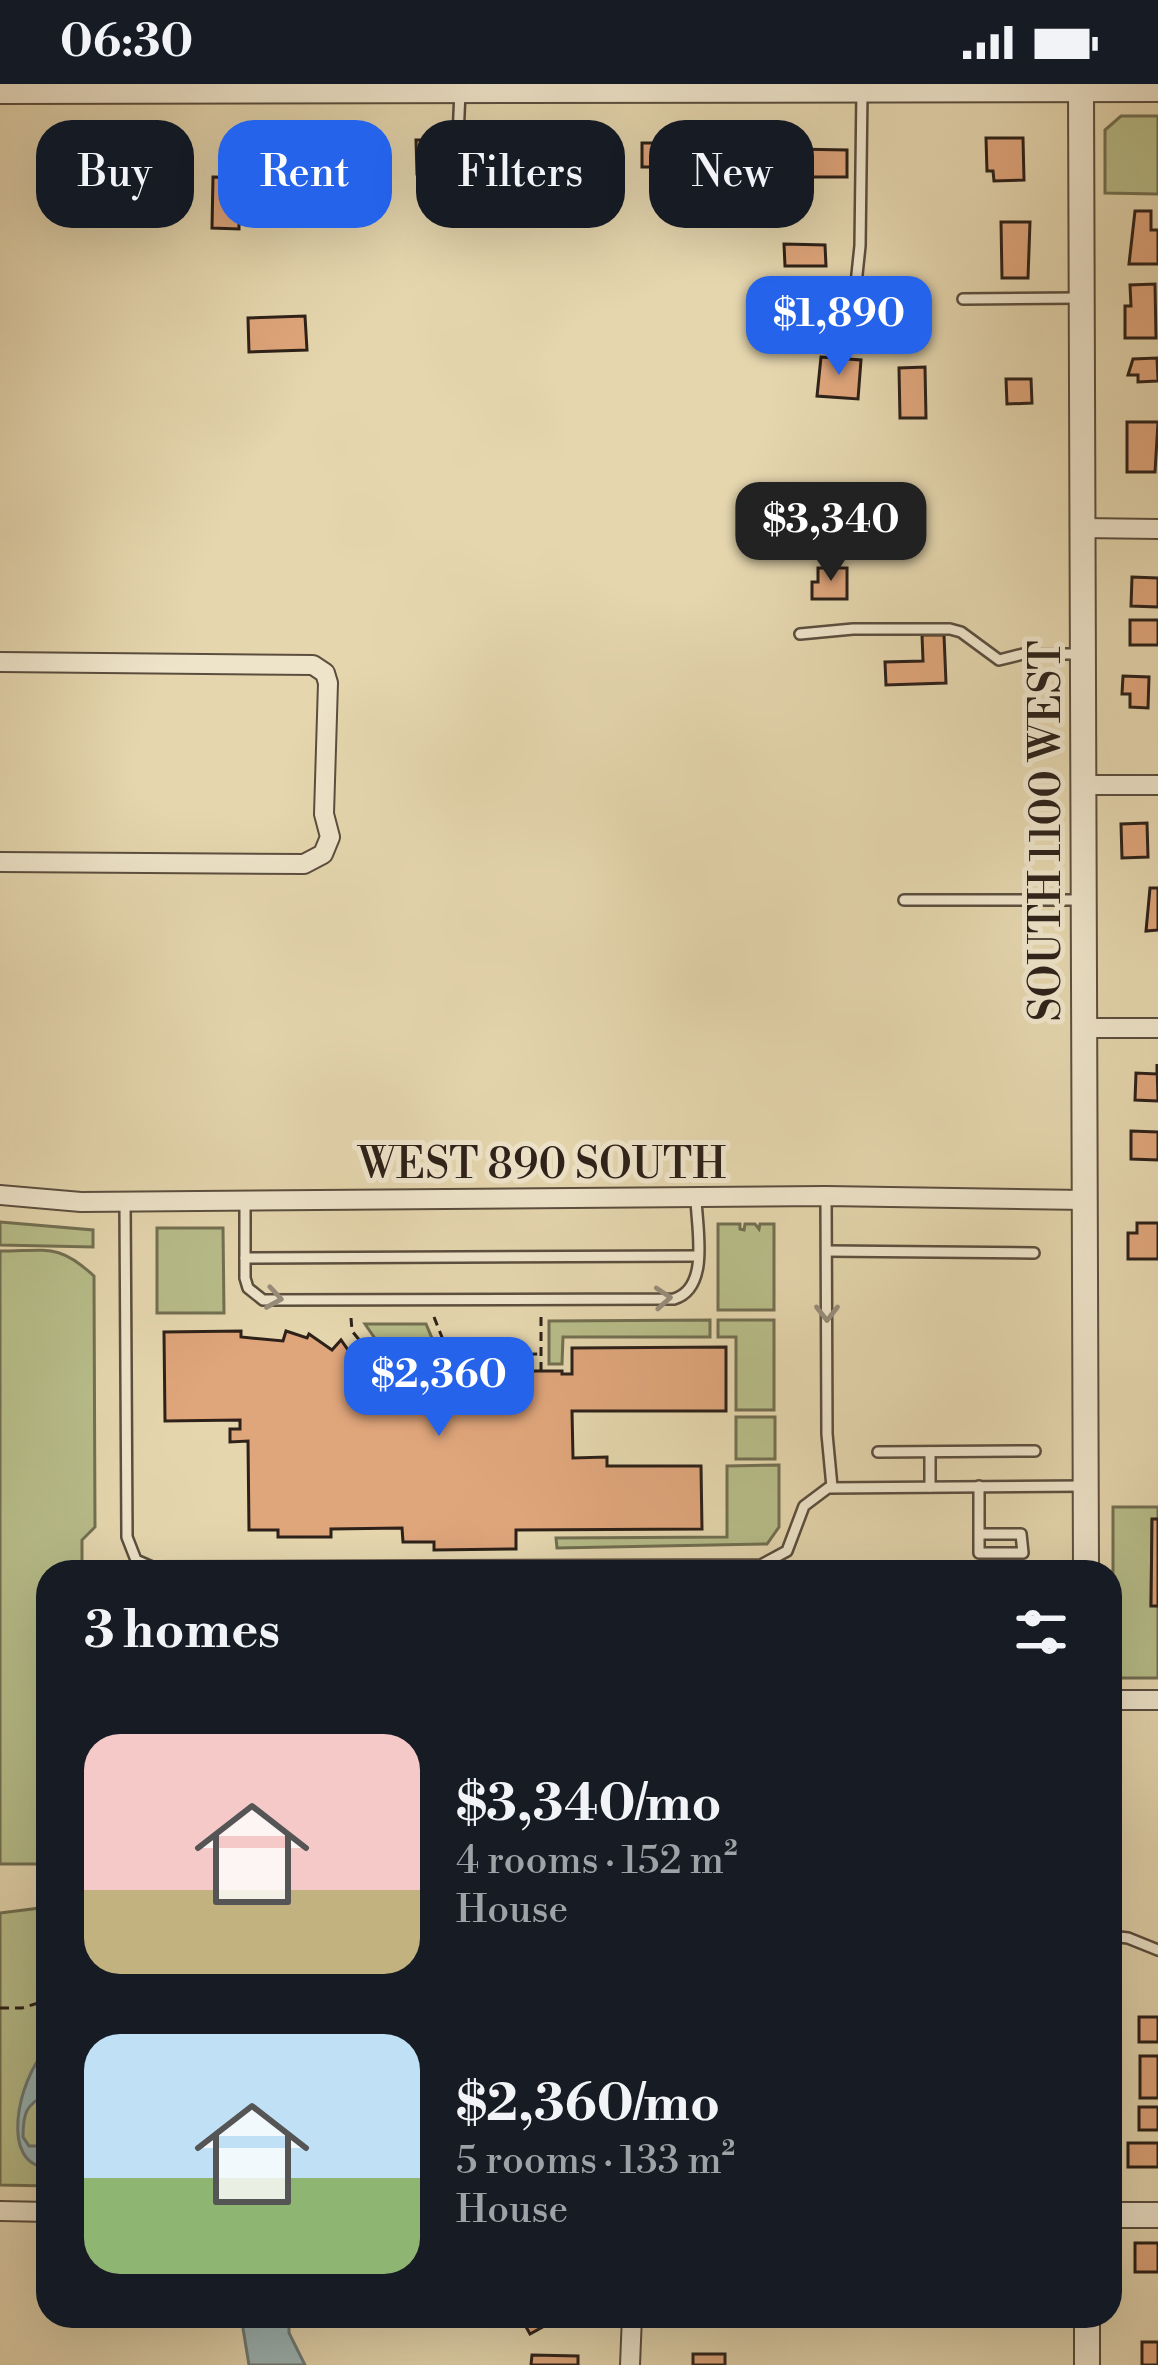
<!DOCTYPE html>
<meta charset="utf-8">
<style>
body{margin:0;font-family:"Libre Bodoni",serif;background:#242831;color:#f1f3f6;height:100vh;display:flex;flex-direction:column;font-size:45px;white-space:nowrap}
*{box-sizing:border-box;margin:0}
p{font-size:39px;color:#9ea1a6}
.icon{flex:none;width:66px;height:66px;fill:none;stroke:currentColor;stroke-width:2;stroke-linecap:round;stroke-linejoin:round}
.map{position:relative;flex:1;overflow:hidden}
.panel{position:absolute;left:36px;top:1476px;width:1086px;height:768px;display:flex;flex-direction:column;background:#171b24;border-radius:36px;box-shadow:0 12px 48px #0002}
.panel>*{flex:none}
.banner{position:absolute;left:36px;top:36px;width:1086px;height:108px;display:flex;gap:24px}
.price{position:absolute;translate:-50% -102px;padding:0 27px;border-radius:24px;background:#2563eb;color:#fff;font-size:39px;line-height:78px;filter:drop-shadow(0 3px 6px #0008)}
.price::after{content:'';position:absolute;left:50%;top:72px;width:36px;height:27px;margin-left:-18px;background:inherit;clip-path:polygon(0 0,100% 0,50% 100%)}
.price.selected{background:#222;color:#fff}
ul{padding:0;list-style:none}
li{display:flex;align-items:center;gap:36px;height:300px;padding:0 48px}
li span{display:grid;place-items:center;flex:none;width:336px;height:240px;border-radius:36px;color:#555}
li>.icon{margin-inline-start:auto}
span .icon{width:144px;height:144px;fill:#fffc;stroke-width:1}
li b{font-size:51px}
h2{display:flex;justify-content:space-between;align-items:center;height:144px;padding:0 48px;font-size:51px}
.tag{padding:0 42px;border-radius:36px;background:#171b24;box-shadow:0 12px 48px #0002;font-size:42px;line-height:108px}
.tag.selected{background:#2563eb;color:#fff}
.status{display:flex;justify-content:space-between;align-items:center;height:84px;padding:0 60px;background:#171b24;direction:ltr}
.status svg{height:33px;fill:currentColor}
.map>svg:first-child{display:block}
</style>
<div class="status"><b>06:30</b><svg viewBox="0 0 49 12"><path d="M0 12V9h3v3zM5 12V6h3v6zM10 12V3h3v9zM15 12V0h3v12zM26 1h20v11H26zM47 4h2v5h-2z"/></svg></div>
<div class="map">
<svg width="1158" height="2281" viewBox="0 0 1158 2281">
<rect width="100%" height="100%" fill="#e5d6ae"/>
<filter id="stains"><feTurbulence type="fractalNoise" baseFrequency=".00167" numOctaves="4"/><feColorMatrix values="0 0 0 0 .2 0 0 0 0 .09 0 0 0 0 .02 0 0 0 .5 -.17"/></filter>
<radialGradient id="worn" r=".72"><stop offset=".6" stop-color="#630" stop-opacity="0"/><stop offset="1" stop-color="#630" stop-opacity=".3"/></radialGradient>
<g fill="#b7bd89" stroke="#726f51" stroke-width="3">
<polygon points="1121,32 1158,32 1158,110 1105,109 1105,46"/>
<polygon points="0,1138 93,1146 93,1163 0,1161"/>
<polygon points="718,1140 740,1140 740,1145 744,1146 745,1140 755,1140 759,1145 760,1140 774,1140 774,1226 718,1226"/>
<polygon points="157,1144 223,1144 224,1229 157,1229"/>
<path d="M0,1167C48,1167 58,1159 94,1192L95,1443L82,1456V1488H48V1780H0Z"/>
<polygon points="710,1236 710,1253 563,1253 562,1280 549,1280 549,1237"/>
<polygon points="718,1236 774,1236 774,1326 736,1326 736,1253 718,1253"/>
<polygon points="365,1240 426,1240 437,1266 383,1266"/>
<rect x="736" y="1333" width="39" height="42"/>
<polygon points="779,1381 779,1443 767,1460 557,1464 556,1454 727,1453 727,1382"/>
<polygon points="1113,1423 1158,1423 1158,1435 1152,1436 1151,1521 1158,1522 1158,1594 1117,1594 1113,1590"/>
<polygon points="48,1823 48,2102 0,2101 0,1829"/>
</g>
<g fill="#9bb6b6" stroke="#6f7a77" stroke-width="3">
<path d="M48,1963V2009C26,2021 23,2028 23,2053L29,2062H48V2083C0,2083 16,1997 48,1963Z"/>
<polygon points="241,2232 289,2232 289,2249 305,2281 249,2281"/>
</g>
<g fill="#dfa57b" stroke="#2d2119" stroke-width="3">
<polygon points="493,53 494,96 473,97 472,54"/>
<polygon points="349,54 383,55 383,87 331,86 331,65 349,65"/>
<polygon points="986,54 1023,54 1024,96 994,97 993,87 987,87"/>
<polygon points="416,56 445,56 445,89 417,90"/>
<rect x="642" y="59" width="44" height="24"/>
<polygon points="793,65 847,66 847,93 793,93"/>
<polygon points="706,67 753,67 753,95 728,95 728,101 714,101 714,96 705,96"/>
<polygon points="550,71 575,71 575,103 549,103"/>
<polygon points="86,76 97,76 97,81 104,81 103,104 77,103 78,80 86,80"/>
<polygon points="213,93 303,95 302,126 239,125 239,145 212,144"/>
<polygon points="1135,127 1151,127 1151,146 1158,146 1158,180 1129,180"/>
<polygon points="1001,138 1030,138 1028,194 1002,194"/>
<polygon points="784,160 825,161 826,182 785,182"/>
<polygon points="1155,200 1156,254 1125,254 1125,222 1131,222 1130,201"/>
<polygon points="305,232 307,266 249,268 248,234"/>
<polygon points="821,273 861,276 858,315 817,312"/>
<polygon points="1157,274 1158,297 1138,298 1138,291 1128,291 1133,275"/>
<polygon points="925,283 926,334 900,334 899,284"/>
<polygon points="1006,295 1031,295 1032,319 1007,320"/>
<polygon points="1127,338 1158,338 1155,388 1127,388"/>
<polygon points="818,484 847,484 847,515 812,515 812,498 818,498"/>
<polygon points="1132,493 1158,494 1158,523 1131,522"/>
<rect x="1130" y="536" width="28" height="25"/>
<polygon points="922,551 944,551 946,599 886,601 885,578 923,577"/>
<polygon points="1123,592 1149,593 1148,624 1130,623 1130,610 1122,610"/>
<polygon points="1147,739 1148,773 1122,774 1121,740"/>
<polygon points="1150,804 1158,804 1158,846 1146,847"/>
<polygon points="1157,980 1158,1017 1135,1016 1136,989 1157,990"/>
<polygon points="1131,1047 1158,1048 1158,1076 1131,1075"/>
<polygon points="1137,1139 1158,1139 1158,1175 1128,1175 1128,1149 1137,1149"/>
<polygon points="241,1247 241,1253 283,1257 286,1247 307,1254 309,1250 332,1266 341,1256 367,1293 401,1293 401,1287 562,1287 562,1290 572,1290 572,1264 726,1263 726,1327 572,1327 573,1374 607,1373 607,1382 701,1382 702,1445 516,1446 516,1465 434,1466 434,1458 403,1458 402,1444 331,1445 331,1453 278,1453 278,1446 249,1446 248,1357 230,1358 230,1345 240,1345 240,1336 165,1337 164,1248"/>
<polygon points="1152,1435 1158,1435 1158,1522 1151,1522"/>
<rect x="1139" y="1933" width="19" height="25"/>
<rect x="1140" y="1972" width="18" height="42"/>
<rect x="1139" y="2023" width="19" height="23"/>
<rect x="1128" y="2059" width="30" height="24"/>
<rect x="1135" y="2159" width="23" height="29"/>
<polygon points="520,2232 579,2232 559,2234 530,2250"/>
<rect x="1142" y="2258" width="16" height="23"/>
<rect x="693" y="2270" width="32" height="11"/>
<polygon points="532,2271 578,2272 578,2281 531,2281"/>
</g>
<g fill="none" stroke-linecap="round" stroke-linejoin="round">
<defs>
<g id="service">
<polyline points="456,100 460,7"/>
<polyline points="963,215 1078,214"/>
<polyline points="851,247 860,162 862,7"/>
<polyline points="800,550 853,545 950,545 961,548 999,576 1023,570 1083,570"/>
<polyline points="904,816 1079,816"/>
<polyline points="826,1112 827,1350 832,1403"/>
<path d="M245,1117V1194L248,1204L263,1216L674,1215C710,1204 697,1146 696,1115"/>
<polyline points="125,1118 127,1453 136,1476 152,1483 761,1481 787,1467 804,1422 828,1404 1085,1402"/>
<polyline points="827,1167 1034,1169"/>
<polyline points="245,1174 697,1172"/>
<polyline points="878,1368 1035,1367"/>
<polyline points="930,1368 930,1403"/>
<polyline points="979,1450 1021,1450 1023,1469 979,1469 979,1402"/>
<polyline points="1110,1852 1128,1854 1158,1866"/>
</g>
<g id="minor">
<polyline points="1082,444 1158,445"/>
<polyline points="0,578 313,581 325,589 328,599 324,730 330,753 323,770 304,780 0,778"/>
<polyline points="1084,701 1158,701"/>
<polyline points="1085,944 1158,944"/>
<polyline points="0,1111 81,1118 826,1112 1086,1116"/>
<polyline points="1110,1616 1158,1616"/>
<polyline points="0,2127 48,2128"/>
<polyline points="630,2281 632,2232"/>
</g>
<g id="tertiary">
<polyline points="1081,5 1086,1488"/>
<polyline points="0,7 1158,5"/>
<polyline points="1110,2131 1158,2131"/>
<polyline points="1087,2232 1087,2281"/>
</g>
</defs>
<use href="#service" stroke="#5b4e3e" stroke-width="14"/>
<use href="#minor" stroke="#5b4e3e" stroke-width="22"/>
<use href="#tertiary" stroke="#5b4e3e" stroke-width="28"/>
<g stroke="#2d2119" stroke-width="3" stroke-dasharray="9 6" stroke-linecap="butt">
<polyline points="434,1233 449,1271 541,1270"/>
<polyline points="541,1233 541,1287"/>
<polyline points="351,1234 352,1247 369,1268 446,1268"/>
<polyline points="0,1924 22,1924 48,1916"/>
</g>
<use href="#service" stroke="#eee4ca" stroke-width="9"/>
<use href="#minor" stroke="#eee4ca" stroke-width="18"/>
<use href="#tertiary" stroke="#eee4ca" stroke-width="24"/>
</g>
<defs><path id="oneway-chevron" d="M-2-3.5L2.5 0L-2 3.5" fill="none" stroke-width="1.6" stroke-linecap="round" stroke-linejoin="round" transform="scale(3)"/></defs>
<g stroke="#978c7a">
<use href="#oneway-chevron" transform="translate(274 1214) rotate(9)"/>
<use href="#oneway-chevron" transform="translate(663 1214) rotate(-4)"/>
<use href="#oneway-chevron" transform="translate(827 1229) rotate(90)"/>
</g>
<g text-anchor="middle" stroke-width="10" stroke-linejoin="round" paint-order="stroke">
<g font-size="42" fill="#2d2119" stroke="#eee4ca">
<text transform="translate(1045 747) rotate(-90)" y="15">SOUTH 1100 WEST</text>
<text x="542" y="1094">WEST 890 SOUTH</text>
</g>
</g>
<rect width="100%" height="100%" filter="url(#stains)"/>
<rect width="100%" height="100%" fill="url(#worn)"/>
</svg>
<b class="price" style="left:839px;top:294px">$1,890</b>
<b class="price selected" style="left:831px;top:500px">$3,340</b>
<b class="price" style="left:439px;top:1355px">$2,360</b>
<div class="banner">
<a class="tag">Buy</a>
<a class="tag selected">Rent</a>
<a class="tag">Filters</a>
<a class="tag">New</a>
</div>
<section class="panel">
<h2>3 homes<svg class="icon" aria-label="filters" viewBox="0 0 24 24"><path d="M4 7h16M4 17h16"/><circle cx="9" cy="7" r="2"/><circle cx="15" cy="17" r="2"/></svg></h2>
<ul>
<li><span style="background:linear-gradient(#f6c9c9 65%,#c2b280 0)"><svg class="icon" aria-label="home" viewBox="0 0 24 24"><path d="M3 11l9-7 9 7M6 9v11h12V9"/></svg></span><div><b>$3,340/mo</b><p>4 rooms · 152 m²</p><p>House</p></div></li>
<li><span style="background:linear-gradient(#bfe0f5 60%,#8fb573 0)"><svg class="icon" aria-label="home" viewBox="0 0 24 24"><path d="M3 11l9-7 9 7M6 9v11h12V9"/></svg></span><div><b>$2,360/mo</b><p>5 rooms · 133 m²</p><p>House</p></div></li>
</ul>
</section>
</div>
